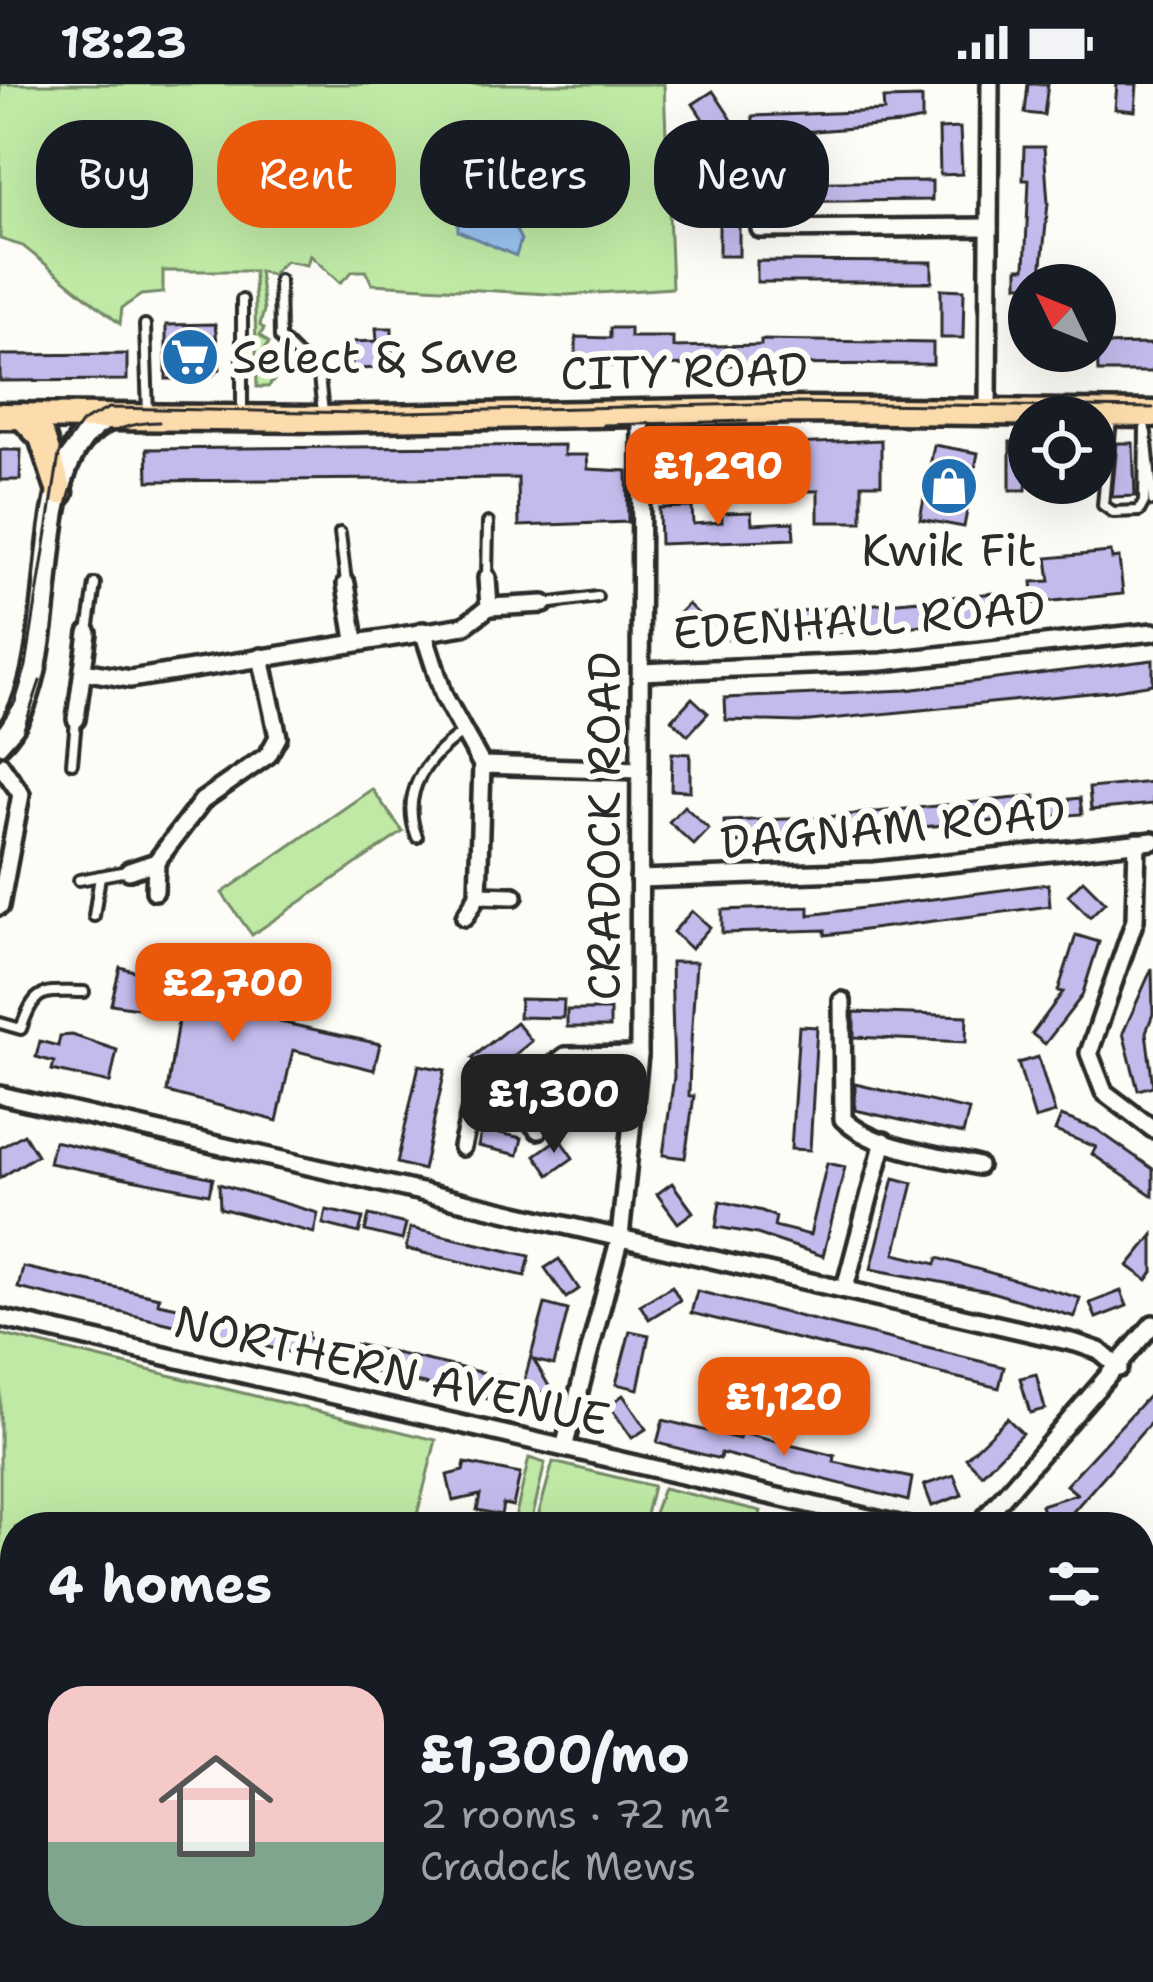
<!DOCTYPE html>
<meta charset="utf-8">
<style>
body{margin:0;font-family:"Shantell Sans",sans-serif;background:#242831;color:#f1f3f6;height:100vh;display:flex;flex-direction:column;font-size:45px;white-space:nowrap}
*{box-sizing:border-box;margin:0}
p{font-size:39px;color:#9ea1a6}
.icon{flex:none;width:66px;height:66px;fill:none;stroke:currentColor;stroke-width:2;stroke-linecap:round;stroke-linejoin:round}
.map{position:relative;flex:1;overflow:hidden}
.sheet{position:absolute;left:0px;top:1428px;width:1155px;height:471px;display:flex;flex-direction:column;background:#171b24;border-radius:48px 48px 0 0;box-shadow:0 12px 48px #0002}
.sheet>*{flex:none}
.top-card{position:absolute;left:36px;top:36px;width:1083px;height:108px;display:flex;gap:24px}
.needle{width:78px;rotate:313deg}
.controls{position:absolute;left:1008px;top:180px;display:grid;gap:24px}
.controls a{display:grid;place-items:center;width:108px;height:108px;border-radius:50%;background:#171b24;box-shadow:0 12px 48px #0002;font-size:60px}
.price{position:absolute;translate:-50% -102px;padding:0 27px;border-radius:24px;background:#ea580c;color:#fff;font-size:39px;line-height:78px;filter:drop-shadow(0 3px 6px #0008)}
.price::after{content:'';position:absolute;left:50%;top:72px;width:36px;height:27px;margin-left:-18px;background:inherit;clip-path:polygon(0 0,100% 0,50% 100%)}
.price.active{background:#222;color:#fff}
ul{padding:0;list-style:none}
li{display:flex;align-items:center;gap:36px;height:300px;padding:0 48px}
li+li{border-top:3px solid #363941}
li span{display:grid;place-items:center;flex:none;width:336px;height:240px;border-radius:36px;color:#555}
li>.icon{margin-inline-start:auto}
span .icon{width:144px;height:144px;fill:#fffc;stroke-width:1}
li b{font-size:51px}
h2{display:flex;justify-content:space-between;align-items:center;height:144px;padding:0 48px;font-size:51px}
.tag{padding:0 42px;border-radius:48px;background:#171b24;box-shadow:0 12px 48px #0002;font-size:42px;line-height:108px}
.tag.active{background:#ea580c;color:#fff}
.status{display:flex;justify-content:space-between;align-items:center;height:84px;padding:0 60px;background:#171b24;direction:ltr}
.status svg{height:33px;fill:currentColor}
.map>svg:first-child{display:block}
</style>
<div class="status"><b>18:23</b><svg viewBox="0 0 49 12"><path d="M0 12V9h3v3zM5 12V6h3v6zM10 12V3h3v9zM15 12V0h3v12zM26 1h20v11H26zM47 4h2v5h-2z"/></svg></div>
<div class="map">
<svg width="1153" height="1898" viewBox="0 0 1153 1898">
<rect width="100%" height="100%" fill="#fdfcf7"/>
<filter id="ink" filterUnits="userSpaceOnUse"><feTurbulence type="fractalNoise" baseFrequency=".00833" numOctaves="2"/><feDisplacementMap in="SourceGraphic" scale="24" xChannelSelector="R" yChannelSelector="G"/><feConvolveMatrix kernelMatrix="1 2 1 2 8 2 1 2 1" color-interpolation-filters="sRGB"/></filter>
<g filter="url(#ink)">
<g fill="#bfe9a5" stroke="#758a68" stroke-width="3">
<polygon points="0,0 664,0 672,204 567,211 372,200 366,187 353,187 340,199 310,171 307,181 285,177 272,191 259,187 264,226 260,241 264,245 260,251 269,259 260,271 274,284 284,275 290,278 268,303 257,303 254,187 163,187 163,209 141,211 122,224 120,240 23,162 0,155"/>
<polygon points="372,705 403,748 252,851 222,809"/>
<polygon points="0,1250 436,1356 416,1435 420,1443 15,1443 15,1884 646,1884 671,1898 0,1898"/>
<polygon points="529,1374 545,1379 530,1443 513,1443"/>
<polygon points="553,1378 653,1402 643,1443 535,1443"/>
<polygon points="663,1404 761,1427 757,1443 649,1443"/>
<polygon points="736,1884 871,1884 860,1898 736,1898 730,1895"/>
</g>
<polygon fill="#99c5f2" stroke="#6d87a2" stroke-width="3" points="469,81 504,84 522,111 513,140 521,156 516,172 458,147 458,134 469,121 452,109"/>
<g fill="#c4bbed" stroke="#2b2b2b" stroke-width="3">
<polygon points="1028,0 1048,0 1044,31 1025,29"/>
<polygon points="1117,0 1137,0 1135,27 1115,25"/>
<polygon points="713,7 732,36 712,49 693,20"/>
<polygon points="922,14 922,36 902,40 752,52 753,32 884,27 883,15"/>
<polygon points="960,44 962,90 940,91 939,45"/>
<polygon points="1024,63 1044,63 1048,119 1040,201 1018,201 1018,184 1025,184 1029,96 1023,96"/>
<polygon points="932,97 932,116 756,118 756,99"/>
<rect x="719" y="126" width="20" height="46"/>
<polygon points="757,177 932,178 932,198 757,198"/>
<polygon points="941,205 964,206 963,254 941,254"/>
<polygon points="215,240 220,285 208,295 166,295 166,241"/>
<polygon points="376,244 392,244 392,279 386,284 352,285 351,258 377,257"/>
<polygon points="610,244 630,244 630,253 673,253 673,263 761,261 761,256 933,259 933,280 576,282 576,253 610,254"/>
<polygon points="1153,260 1153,288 1098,288 1097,261"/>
<polygon points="127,270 127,296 0,297 0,271"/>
<polygon points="660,350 795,351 794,360 881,356 881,400 862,400 862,438 818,438 818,407 794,407 794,384 697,383 697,374 660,374"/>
<polygon points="1010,358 1029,358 1026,406 1010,406"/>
<polygon points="1117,359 1133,359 1135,412 1112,413"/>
<polygon points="564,361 564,371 587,371 588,385 627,387 628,438 519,442 518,394 148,397 147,365"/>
<polygon points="934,361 978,369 964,443 920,435"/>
<polygon points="0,366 21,366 20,396 0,396"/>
<polygon points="692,423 693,440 722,438 722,429 751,428 752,440 793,438 794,455 660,460 659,424"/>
<polygon points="1111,468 1112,475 1119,474 1123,510 1034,519 1032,498 1050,497 1047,474"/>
<polygon points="996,509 999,531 891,545 726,555 725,534"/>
<polygon points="688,520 711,542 695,557 673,535"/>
<polygon points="1153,576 1153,600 1110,607 800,638 726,636 725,614 906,606"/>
<polygon points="692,614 708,629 688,651 672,636"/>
<polygon points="672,669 690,670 690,707 671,706"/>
<polygon points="1153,698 1153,720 1091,726 1089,704"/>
<polygon points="1035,712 1036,719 1080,714 1082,730 810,752 810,757 725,759 724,737 816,734"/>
<polygon points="684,722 709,745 694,761 669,738"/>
<polygon points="1083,796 1105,818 1090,833 1068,811"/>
<polygon points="1048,800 1050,822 825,851 825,846 722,849 722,826 809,823 809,831"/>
<polygon points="692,827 710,843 691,865 673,848"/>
<polygon points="1076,851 1099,858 1082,912 1045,960 1032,950 1063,908 1058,907"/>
<polygon points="671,878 696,878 690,975 689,1012 694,1012 685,1074 663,1071 674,993"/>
<polygon points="120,883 281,930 280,938 380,960 374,986 293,966 277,1037 167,1008 179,930 111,920"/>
<polygon points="1152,884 1153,930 1146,948 1153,1002 1138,1006 1123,949"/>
<polygon points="520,915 564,916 563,934 519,933"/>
<rect x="567" y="926" width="43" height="17"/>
<polygon points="854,928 967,932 966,958 854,953"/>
<polygon points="516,938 532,957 488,993 472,974"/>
<polygon points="799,942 817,943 810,1066 791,1065"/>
<polygon points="72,951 117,966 110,999 52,986 54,978 36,973 40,957 58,962 60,952"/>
<polygon points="1038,973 1055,1029 1035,1035 1018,979"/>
<polygon points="419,981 445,986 423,1086 397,1079"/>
<polygon points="564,998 582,1002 572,1044 554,1040"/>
<polygon points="855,1000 969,1026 963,1050 855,1026"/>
<polygon points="1061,1032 1096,1045 1153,1085 1153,1112 1092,1070 1096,1063 1055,1047"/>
<polygon points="482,1045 522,1054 518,1071 478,1062"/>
<polygon points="24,1050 37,1071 0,1094 0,1064"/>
<polygon points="559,1054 573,1074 549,1091 535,1071"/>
<polygon points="54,1057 213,1094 209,1110 49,1079"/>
<polygon points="827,1079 845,1083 823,1172 757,1150 716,1143 720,1117 762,1127 776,1133 774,1142 810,1151"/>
<polygon points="894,1094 913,1099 895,1170 936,1180 938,1174 1080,1214 1075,1233 988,1207 871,1185"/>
<polygon points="672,1099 693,1128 678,1139 657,1110"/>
<polygon points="219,1100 318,1129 314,1149 220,1124"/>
<polygon points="326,1126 363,1134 359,1149 323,1140"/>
<polygon points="369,1131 406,1140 402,1156 365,1147"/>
<polygon points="410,1144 530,1172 525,1192 406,1165"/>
<polygon points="1153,1151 1153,1188 1147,1196 1128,1182"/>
<polygon points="559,1175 579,1205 566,1214 545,1184"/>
<polygon points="23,1183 159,1213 158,1219 308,1249 307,1254 341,1263 342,1257 524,1298 545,1220 568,1226 554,1281 534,1276 550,1304 517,1322 18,1204"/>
<polygon points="672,1202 680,1216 649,1235 640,1221"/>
<polygon points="697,1207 1004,1283 999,1304 691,1229"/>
<polygon points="1121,1207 1127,1222 1096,1234 1090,1219"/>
<polygon points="630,1247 649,1251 638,1305 616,1300"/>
<polygon points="1036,1290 1045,1325 1030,1329 1020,1294"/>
<polygon points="1153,1307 1153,1336 1070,1431 1085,1434 1047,1443 1041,1421 1077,1410 1066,1401"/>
<polygon points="623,1311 646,1345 632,1354 609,1321"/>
<polygon points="1007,1334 1022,1349 982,1390 966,1374"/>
<polygon points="663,1336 739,1355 741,1349 835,1372 834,1378 912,1394 908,1417 721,1369 720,1375 657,1359"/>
<polygon points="465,1379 520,1390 513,1422 503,1420 501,1431 477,1426 480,1411 453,1417 447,1391 463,1387"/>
<polygon points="954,1391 962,1411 932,1422 924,1401"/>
<polygon points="1047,1884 1133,1884 1124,1898 1068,1898"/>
</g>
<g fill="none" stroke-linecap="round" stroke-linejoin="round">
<defs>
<g id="lane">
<polyline points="279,196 280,254 319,293 323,328"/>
<polyline points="242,216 242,328"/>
<polyline points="145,241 148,330"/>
<polyline points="1111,335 1103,421 1113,428 1139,427 1144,418 1145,345"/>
<polyline points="1146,349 1153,417"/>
<polyline points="340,449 346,498"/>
<polyline points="487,493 488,439"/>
<polyline points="545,520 597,513"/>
<polyline points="88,548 95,500"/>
<polyline points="72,679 76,636"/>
<path d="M417,753C400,709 425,675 461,650"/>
<polyline points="79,796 127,787"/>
<polyline points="94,832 100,792"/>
<path d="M0,939L21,945C36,902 42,908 84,908"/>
</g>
<g id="street">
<polyline points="760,145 989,143"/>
<polyline points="988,326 990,0"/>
<polyline points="346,500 355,556"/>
<polyline points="489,523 544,520"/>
<polyline points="423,547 444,612 482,681 640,686"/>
<polyline points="83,587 130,595 464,542 489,523 487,494"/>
<polyline points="641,588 882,578 1153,548"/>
<polyline points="76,635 88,549"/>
<polyline points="0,680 21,710 0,822"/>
<polyline points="1137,758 1135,836 1089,969 1104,1008 1153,1045"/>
<polyline points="129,787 156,778 202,717 268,671 278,653 261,573"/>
<polyline points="639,795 874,787 1153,757"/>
<polyline points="155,807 156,778"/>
<polyline points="478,811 514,812"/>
<polyline points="465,833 478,811 482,681"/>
<path d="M842,917L843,1035C873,1065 937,1071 978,1082"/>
<polyline points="0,1011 1076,1259 1099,1267 1119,1284"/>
<polyline points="512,1015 538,1046"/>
<polyline points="462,1063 470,1029 512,1015 565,972 639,971"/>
<polyline points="845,1204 884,1057"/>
<polyline points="0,1234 908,1443"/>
<polyline points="565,1360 620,1153 639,971 641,331"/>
<polyline points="977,1443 1153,1240"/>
<polyline points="1140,1497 1153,1500"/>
<polyline points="1140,1582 1153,1567"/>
<polyline points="1140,1719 1153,1728"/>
<polyline points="683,1884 709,1898"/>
<polyline points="884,1898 895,1884"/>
</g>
<path id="secondary" d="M0,658C73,585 17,368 111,332"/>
<g id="primary">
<polyline points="0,332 323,335 806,326 1153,330"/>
<polyline points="22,332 42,353 60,408"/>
</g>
</defs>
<use href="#lane" stroke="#2b2b2b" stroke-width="16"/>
<use href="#street" stroke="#2b2b2b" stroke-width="24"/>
<use href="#secondary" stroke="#2b2b2b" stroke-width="30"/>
<use href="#primary" stroke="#2b2b2b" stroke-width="33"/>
<use href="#lane" stroke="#fdfcf7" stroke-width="8"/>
<use href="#street" stroke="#fdfcf7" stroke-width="15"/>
<use href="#secondary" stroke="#fdfcf7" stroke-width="21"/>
<use href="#primary" stroke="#fcdcac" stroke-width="24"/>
<g stroke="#2b2b2b" stroke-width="3">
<polyline points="603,341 747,337"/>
<path d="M65,431C76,374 97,339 159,338"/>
<polyline points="0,641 15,618 26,582 59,371 82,338 109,324 360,329 797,319 1153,324"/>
<polyline points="0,674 23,648 40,597"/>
</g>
</g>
</g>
<defs>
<symbol id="supermarket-disc" viewBox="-11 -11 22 22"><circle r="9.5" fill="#1f6fb2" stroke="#fdfcf7"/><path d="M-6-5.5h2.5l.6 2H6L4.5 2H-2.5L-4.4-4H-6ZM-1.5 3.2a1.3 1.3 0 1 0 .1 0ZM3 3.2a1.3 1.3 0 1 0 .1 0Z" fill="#fff"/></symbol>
<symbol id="shop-disc" viewBox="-11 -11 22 22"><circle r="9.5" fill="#1f6fb2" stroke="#fdfcf7"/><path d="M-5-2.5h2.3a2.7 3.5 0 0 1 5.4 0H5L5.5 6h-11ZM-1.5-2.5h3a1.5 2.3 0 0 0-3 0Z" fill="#fff"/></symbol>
</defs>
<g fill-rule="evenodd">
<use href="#supermarket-disc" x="157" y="240" width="66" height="66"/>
<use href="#shop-disc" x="916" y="369" width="66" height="66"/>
</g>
<g text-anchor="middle" stroke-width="12" stroke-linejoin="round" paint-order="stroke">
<g font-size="45" fill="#2b2b2b" stroke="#fdfcf7" text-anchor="start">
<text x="232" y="289">Select &amp; Save</text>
<text x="949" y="482" text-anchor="middle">Kwik Fit</text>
</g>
<g font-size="45" fill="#2b2b2b" stroke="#fdfcf7">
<text transform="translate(684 287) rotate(-1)" y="16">CITY ROAD</text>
<text transform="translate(859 536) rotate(-4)" y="16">EDENHALL ROAD</text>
<text transform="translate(604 742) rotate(-90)" y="16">CRADOCK ROAD</text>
<text transform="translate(893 743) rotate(-5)" y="16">DAGNAM ROAD</text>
<text transform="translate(392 1286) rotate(13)" y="16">NORTHERN AVENUE</text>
</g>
</g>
</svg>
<div class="controls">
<a><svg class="needle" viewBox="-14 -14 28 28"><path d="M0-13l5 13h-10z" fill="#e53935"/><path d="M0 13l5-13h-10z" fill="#9ea1a6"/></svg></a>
<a><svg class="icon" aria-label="locate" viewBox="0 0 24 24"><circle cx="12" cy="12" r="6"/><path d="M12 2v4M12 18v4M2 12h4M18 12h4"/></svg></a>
</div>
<b class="price" style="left:718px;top:444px">£1,290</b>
<b class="price" style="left:233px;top:961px">£2,700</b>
<b class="price active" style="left:554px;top:1072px">£1,300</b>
<b class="price" style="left:784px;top:1375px">£1,120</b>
<div class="top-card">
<a class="tag">Buy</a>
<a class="tag active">Rent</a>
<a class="tag">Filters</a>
<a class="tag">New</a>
</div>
<section class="sheet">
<h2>4 homes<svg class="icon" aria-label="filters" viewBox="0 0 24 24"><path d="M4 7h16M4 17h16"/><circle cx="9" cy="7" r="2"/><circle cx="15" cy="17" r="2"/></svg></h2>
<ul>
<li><span style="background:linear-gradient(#f6c9c9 65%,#7fa58c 0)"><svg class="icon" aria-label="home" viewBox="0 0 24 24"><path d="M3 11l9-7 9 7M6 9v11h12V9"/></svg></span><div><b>£1,300/mo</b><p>2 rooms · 72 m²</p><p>Cradock Mews</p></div></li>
</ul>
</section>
</div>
